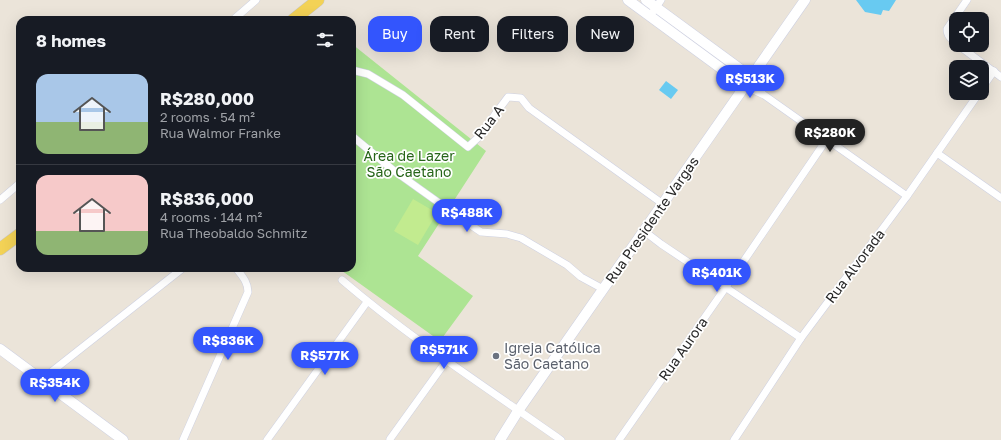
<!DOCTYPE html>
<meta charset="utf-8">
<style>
body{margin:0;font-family:"Golos Text",sans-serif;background:#242831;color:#f1f3f6;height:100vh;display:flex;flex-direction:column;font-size:15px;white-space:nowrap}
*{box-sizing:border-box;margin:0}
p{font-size:13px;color:#9ea1a6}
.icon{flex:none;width:22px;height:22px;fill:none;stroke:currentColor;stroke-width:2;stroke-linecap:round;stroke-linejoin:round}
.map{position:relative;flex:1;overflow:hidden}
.sheet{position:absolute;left:16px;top:16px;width:340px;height:256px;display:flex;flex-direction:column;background:#171b24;border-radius:12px;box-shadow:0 4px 16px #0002}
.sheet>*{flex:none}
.guide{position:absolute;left:368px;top:16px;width:380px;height:36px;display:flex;gap:8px}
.buttons{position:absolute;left:949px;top:12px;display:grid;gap:8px}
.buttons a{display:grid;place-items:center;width:40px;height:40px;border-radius:8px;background:#171b24;box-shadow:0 4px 16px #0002;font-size:20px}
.price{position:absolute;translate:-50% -34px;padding:0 9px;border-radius:14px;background:#3355fd;color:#fff;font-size:13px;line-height:26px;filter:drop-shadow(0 1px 2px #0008)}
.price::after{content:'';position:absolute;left:50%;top:24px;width:12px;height:9px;margin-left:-6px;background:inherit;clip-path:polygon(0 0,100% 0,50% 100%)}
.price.current{background:#222;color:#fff}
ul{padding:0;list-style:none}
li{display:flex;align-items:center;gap:12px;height:100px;padding:0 20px}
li+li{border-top:1px solid #363941}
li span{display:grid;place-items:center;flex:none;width:112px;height:80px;border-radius:12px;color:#555}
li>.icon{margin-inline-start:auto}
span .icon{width:48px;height:48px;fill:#fffc;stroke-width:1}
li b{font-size:17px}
h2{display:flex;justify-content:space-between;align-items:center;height:48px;padding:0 20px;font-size:17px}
.pill{padding:0 14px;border-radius:12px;background:#171b24;box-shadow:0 4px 16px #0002;font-size:14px;line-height:36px}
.pill.current{background:#3355fd;color:#fff}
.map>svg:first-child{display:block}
</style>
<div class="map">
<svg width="1001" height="440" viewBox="0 0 1001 440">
<rect width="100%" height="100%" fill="#ebe4d9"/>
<polygon fill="#ade493" points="352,44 486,151 418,256 473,296 440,341 338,268 352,268"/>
<polygon fill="#c2eb8f" points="413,199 437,213 418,245 394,231"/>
<g fill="#68caf1">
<polygon points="856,0 896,0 889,11 883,10 881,15 865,12"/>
<polygon points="666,81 678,90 671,99 659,90"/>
</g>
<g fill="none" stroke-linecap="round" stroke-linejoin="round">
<defs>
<g id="street">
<polyline points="650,16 661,0"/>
<polyline points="233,20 256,0"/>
<path d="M956,43C951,39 947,36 947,29L967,0"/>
<polyline points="958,45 1001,77"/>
<polyline points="352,70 368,74 403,95 468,147 482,134 496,113 508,97 521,98 529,108 663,204"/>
<polyline points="751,77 762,93"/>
<polyline points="745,86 764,95 907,196"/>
<polyline points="982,88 994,71"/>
<polyline points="352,136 393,170 456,215 481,232 507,234 521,238 567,265 581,277 603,289"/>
<polyline points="937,153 1001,198"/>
<polyline points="0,200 20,183"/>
<polyline points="644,231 661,244 801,338"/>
<path d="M342,280C411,339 487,388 561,440"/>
<polyline points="41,380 183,268"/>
<polyline points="390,439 447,360"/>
<path d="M183,440L248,292C248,282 242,276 236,268"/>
<polyline points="267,440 367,302"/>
<polyline points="619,440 726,287 827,139"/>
<polyline points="734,440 801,338 907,196 979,93"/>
</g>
<g id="secondary">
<polyline points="628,0 745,86"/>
<polyline points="646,0 751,77"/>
<polyline points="0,349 123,440"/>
<polyline points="500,440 518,411 805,0"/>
</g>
<g id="primary">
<polyline points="293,20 318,0"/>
<polyline points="0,249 20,234"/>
</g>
</defs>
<use href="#street" stroke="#ced1e2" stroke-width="8"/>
<use href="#secondary" stroke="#ced1e2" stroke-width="11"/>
<use href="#primary" stroke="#c7c7c7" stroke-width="13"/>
<use href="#street" stroke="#fff" stroke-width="7"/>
<use href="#secondary" stroke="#fff" stroke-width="10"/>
<use href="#primary" stroke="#f3d256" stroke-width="12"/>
</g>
<circle fill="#6b7280" stroke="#fff" stroke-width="1.5" cx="496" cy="356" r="4"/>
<g text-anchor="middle" stroke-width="3.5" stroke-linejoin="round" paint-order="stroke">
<g font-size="14" fill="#282828" stroke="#fff">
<text transform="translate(489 122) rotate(-52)" y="5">Rua A</text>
<text transform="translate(652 220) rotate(-55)" y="5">Rua Presidente Vargas</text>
<text transform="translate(855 266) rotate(-53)" y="5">Rua Alvorada</text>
<text transform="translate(683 349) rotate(-55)" y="5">Rua Aurora</text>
</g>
<g font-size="14" fill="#266518" stroke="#fff">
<text x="409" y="161">Área de Lazer<tspan x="409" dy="16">São Caetano</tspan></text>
</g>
<g font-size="14" fill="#5b616d" stroke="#fff" text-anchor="start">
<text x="504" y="353">Igreja Católica<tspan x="504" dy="16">São Caetano</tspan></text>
</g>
</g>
</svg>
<div class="buttons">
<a><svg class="icon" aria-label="locate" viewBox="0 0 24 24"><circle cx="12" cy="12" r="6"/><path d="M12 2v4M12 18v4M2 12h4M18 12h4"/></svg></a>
<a><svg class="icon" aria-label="layers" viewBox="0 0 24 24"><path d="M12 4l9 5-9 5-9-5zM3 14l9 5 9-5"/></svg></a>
</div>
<b class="price" style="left:750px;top:99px">R$513K</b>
<b class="price current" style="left:830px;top:153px">R$280K</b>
<b class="price" style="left:467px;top:233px">R$488K</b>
<b class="price" style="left:717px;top:293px">R$401K</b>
<b class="price" style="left:228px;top:361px">R$836K</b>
<b class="price" style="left:444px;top:370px">R$571K</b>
<b class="price" style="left:325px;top:376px">R$577K</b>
<b class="price" style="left:55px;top:403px">R$354K</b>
<div class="guide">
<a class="pill current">Buy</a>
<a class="pill">Rent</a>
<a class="pill">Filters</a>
<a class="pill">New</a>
</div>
<section class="sheet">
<h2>8 homes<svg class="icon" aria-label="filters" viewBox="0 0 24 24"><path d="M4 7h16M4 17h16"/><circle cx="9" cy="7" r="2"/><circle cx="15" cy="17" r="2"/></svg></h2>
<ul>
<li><span style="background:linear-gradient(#a9c7e8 60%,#8fb573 0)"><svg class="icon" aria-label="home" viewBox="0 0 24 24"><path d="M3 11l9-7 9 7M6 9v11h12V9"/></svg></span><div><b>R$280,000</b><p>2 rooms · 54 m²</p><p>Rua Walmor Franke</p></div></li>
<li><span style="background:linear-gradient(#f6c9c9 70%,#8fb573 0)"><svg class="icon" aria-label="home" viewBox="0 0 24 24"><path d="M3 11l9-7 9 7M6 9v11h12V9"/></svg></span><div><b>R$836,000</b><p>4 rooms · 144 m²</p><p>Rua Theobaldo Schmitz</p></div></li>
</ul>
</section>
</div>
